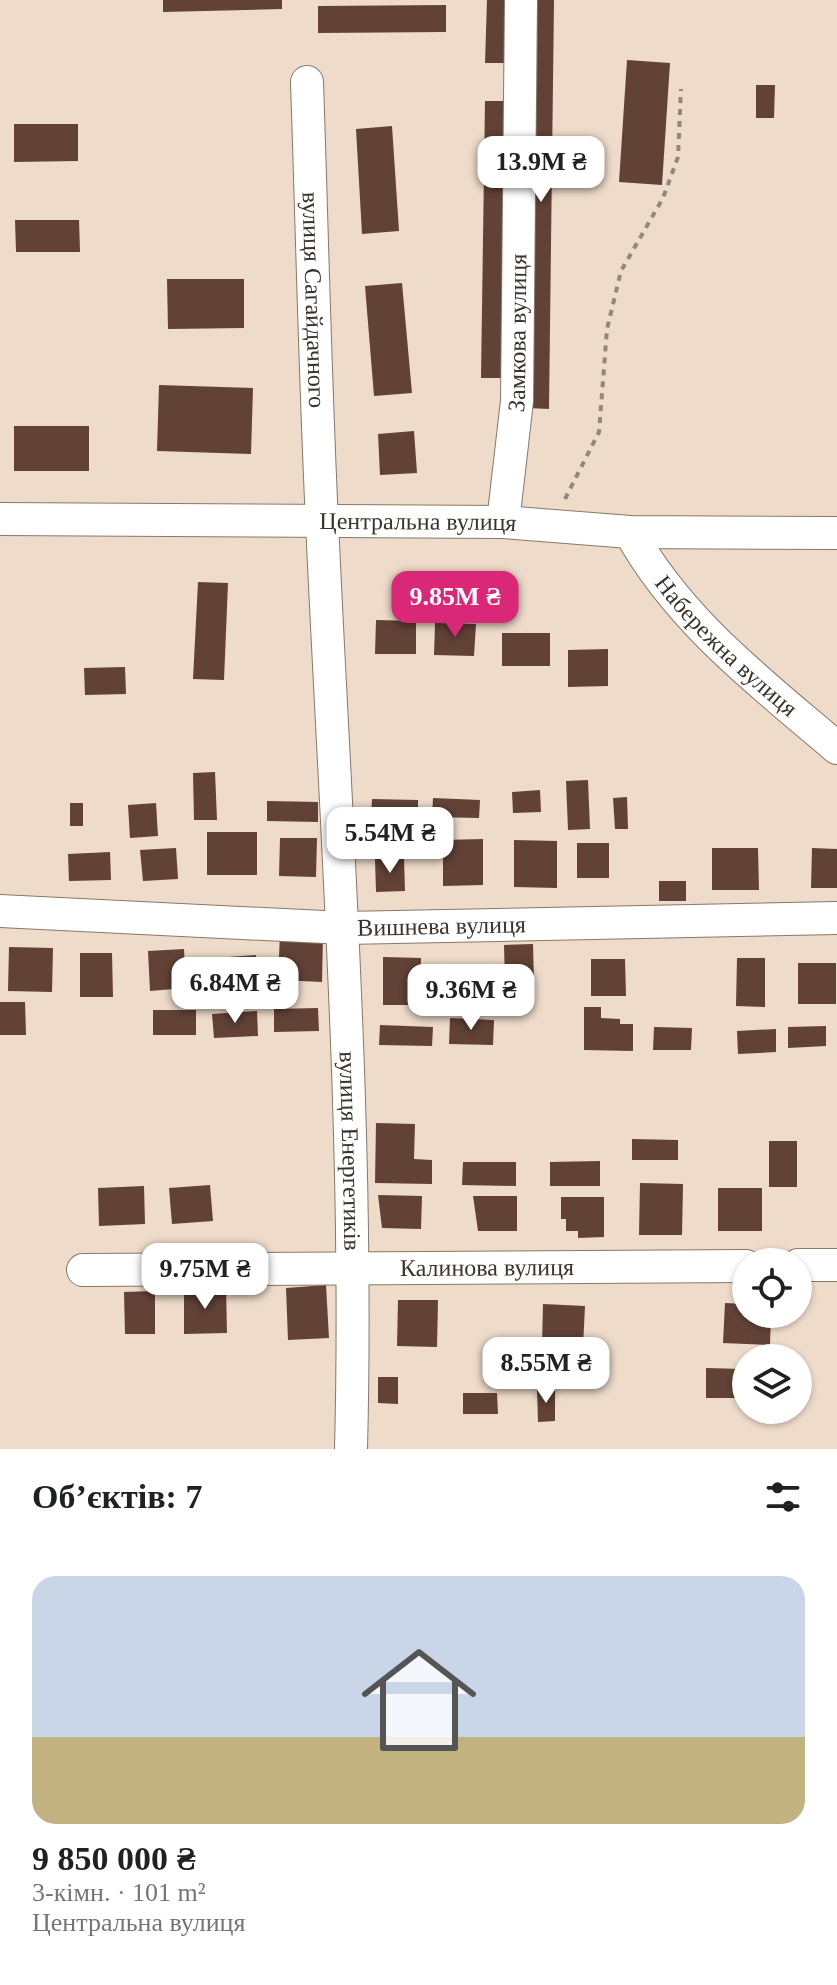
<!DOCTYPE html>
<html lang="uk">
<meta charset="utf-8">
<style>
body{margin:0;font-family:"Times New Roman",serif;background:#f6f6f6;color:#202124;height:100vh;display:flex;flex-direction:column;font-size:30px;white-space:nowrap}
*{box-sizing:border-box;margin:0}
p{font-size:26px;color:#757577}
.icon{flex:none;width:44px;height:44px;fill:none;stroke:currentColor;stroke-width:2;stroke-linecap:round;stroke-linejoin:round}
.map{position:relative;height:1449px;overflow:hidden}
.side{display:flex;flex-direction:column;background:#fff;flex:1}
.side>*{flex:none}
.controls{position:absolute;left:732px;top:1248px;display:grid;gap:16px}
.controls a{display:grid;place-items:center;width:80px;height:80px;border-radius:50%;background:#fff;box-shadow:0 2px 6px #0004;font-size:40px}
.price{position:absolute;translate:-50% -68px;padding:0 18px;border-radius:16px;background:#fff;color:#222;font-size:26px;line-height:52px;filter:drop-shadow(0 2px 4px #0008)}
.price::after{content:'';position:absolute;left:50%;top:48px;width:24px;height:18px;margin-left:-12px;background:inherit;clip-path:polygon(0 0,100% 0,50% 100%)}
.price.current{background:#db2777;color:#fff}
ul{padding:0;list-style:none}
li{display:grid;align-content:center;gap:16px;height:424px;padding:0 32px}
li span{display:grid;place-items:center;height:248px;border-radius:24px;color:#555}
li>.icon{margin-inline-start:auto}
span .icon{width:144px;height:144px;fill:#fffc;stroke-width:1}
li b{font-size:34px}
h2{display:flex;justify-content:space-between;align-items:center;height:96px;padding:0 32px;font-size:34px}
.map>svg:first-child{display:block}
</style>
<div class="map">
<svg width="837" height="1449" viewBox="0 0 837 1449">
<rect width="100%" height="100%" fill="#eedbca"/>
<g fill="#624236">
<polygon points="163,0 282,0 282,9 163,12"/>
<polygon points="487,0 511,0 509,63 485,63"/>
<polygon points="533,0 554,0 549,409 528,408"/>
<polygon points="446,5 446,32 318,33 318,6"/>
<polygon points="627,60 670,63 662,185 619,182"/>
<polygon points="756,85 775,85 774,118 756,118"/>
<polygon points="485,101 506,101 501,378 481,378"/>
<polygon points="14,124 78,124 78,161 14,162"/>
<polygon points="392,126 399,231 362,234 356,129"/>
<polygon points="15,220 79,220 80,252 16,252"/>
<polygon points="167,279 244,279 244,328 168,329"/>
<polygon points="402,283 412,393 374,396 365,286"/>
<polygon points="159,385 253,388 251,454 157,451"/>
<rect x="14" y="426" width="75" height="45"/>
<polygon points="414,431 417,473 380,475 378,434"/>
<polygon points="198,582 228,583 224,680 193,679"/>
<polygon points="376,620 416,621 416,654 375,654"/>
<polygon points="435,623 476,624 474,656 434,655"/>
<rect x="502" y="633" width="48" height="33"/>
<polygon points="608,649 608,686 568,687 568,650"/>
<polygon points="125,667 126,694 85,695 84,668"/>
<polygon points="215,772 217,820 194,820 193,773"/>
<polygon points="588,780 590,829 568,830 566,781"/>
<polygon points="540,790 541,812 513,813 512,792"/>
<polygon points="627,797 628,829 615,829 613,798"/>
<polygon points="433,798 480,800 479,818 432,817"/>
<polygon points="372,799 418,800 418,820 371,818"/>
<polygon points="267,801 318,802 318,822 267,821"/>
<rect x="70" y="803" width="13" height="23"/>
<polygon points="156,803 158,836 130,838 128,805"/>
<rect x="207" y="832" width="50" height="43"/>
<polygon points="280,838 317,838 316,877 279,876"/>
<polygon points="483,839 483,885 443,886 443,840"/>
<polygon points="514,840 557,841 557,888 514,887"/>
<rect x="577" y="843" width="32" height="35"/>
<polygon points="176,848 178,879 143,881 140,850"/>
<polygon points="712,848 758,848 759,890 712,890"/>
<polygon points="812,848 837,849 837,888 811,888"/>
<polygon points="110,852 111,880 69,881 68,854"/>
<polygon points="404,858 405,891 376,892 375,859"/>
<rect x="659" y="881" width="27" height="20"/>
<polygon points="280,933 323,934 322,982 278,980"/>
<polygon points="533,944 534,982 505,983 504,945"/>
<polygon points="9,947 53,948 52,992 8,991"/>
<polygon points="184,949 186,988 150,991 148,951"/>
<polygon points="80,953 112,953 113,997 80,997"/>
<polygon points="256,955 259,996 216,999 213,958"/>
<polygon points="383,957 421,958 420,1005 383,1005"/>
<polygon points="737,958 765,958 765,1007 736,1006"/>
<polygon points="591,959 625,959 626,996 591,996"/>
<rect x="798" y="963" width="38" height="41"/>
<polygon points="0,1002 25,1002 26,1035 0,1035"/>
<polygon points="584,1007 601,1007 601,1018 620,1019 620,1024 633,1024 633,1051 584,1050"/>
<polygon points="318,1008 319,1031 274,1032 274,1009"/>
<rect x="153" y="1010" width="43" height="25"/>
<polygon points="257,1011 258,1036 214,1038 212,1014"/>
<polygon points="450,1018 494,1020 493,1045 449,1044"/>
<polygon points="380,1025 433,1027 432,1046 379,1045"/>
<polygon points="826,1026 826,1046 788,1048 788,1027"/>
<polygon points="654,1027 692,1028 691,1050 653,1050"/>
<polygon points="776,1029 776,1052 738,1054 737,1031"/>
<polygon points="376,1123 415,1124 414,1159 432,1160 432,1184 375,1183"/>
<polygon points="632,1139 678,1140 678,1160 632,1160"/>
<rect x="769" y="1141" width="28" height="46"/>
<polygon points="600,1161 600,1186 550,1186 550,1162"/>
<polygon points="463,1162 516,1162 516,1186 462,1185"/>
<polygon points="640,1183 683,1184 682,1235 639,1235"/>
<polygon points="210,1185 213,1221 172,1224 169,1188"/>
<polygon points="144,1186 145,1224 99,1226 98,1188"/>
<rect x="718" y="1188" width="44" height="43"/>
<polygon points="378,1195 422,1196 421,1229 382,1228"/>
<polygon points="473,1196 517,1196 517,1231 478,1231"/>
<polygon points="561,1197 604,1197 604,1237 578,1238 578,1231 566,1231 566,1219 561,1219"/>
<polygon points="326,1285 329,1338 288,1340 286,1288"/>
<polygon points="226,1287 227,1333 184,1334 184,1288"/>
<polygon points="155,1291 155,1334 125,1334 124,1292"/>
<polygon points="398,1300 438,1300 437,1347 397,1346"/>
<polygon points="725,1303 746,1304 746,1314 771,1314 770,1345 723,1343"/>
<polygon points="543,1304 585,1306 583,1347 542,1345"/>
<polygon points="706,1368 743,1369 742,1398 706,1398"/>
<polygon points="378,1377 398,1377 398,1404 378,1403"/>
<polygon points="537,1389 555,1389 555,1421 538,1422"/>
<polygon points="463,1393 497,1393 498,1414 463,1414"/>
</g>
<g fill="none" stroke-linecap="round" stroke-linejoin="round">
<defs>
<g id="minor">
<path id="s1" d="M307,82C312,228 315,375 322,522C336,831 359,1139 351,1449"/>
<path id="s2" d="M0,519L503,522L630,532L837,533"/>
<path id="s3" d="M503,522L517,401L521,0"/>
<path id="s4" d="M630,532C679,621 761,683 837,748"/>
<path id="s5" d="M0,911L344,928L837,918"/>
<polyline points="798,1265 837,1265"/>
<path id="s6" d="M83,1270L746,1266"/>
</g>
</defs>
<use href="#minor" stroke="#887868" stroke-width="34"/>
<polyline stroke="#93877b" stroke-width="4" stroke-dasharray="6 6" stroke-linecap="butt" points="565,499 599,432 607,329 621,271 663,198 678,157 681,89"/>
<use href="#minor" stroke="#fff" stroke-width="32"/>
</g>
<g text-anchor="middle" stroke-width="8" stroke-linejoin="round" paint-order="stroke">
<g font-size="24" fill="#3b342d" stroke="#fff">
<text dy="8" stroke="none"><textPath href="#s1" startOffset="218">вулиця Сагайдачного</textPath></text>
<text dy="8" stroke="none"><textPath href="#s3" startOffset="190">Замкова вулиця</textPath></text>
<text dy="8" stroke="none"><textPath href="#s2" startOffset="418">Центральна вулиця</textPath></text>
<text dy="8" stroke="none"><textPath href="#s4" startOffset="150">Набережна вулиця</textPath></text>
<text dy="8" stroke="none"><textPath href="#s5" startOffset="442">Вишнева вулиця</textPath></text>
<text dy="8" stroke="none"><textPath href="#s1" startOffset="1070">вулиця Енергетиків</textPath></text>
<text dy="8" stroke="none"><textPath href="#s6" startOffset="404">Калинова вулиця</textPath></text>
</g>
</g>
</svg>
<div class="controls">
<a><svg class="icon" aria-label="locate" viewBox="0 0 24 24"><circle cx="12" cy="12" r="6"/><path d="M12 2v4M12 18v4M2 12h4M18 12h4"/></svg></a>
<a><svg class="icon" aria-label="layers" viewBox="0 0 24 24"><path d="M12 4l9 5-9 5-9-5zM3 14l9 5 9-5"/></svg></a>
</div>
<b class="price" style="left:541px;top:204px">13.9M ₴</b>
<b class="price current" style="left:455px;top:639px">9.85M ₴</b>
<b class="price" style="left:390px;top:875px">5.54M ₴</b>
<b class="price" style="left:235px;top:1025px">6.84M ₴</b>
<b class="price" style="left:471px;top:1032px">9.36M ₴</b>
<b class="price" style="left:205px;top:1311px">9.75M ₴</b>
<b class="price" style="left:546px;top:1405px">8.55M ₴</b>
</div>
<section class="side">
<h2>Об’єктів: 7<svg class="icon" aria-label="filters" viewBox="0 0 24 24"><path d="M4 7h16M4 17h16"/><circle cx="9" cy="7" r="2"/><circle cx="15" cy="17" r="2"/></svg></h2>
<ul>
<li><span style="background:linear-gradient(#c9d6e8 65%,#c2b280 0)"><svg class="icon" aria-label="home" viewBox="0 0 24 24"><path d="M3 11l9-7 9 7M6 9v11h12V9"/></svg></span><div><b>9 850 000 ₴</b><p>3-кімн. · 101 m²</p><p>Центральна вулиця</p></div></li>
</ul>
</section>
